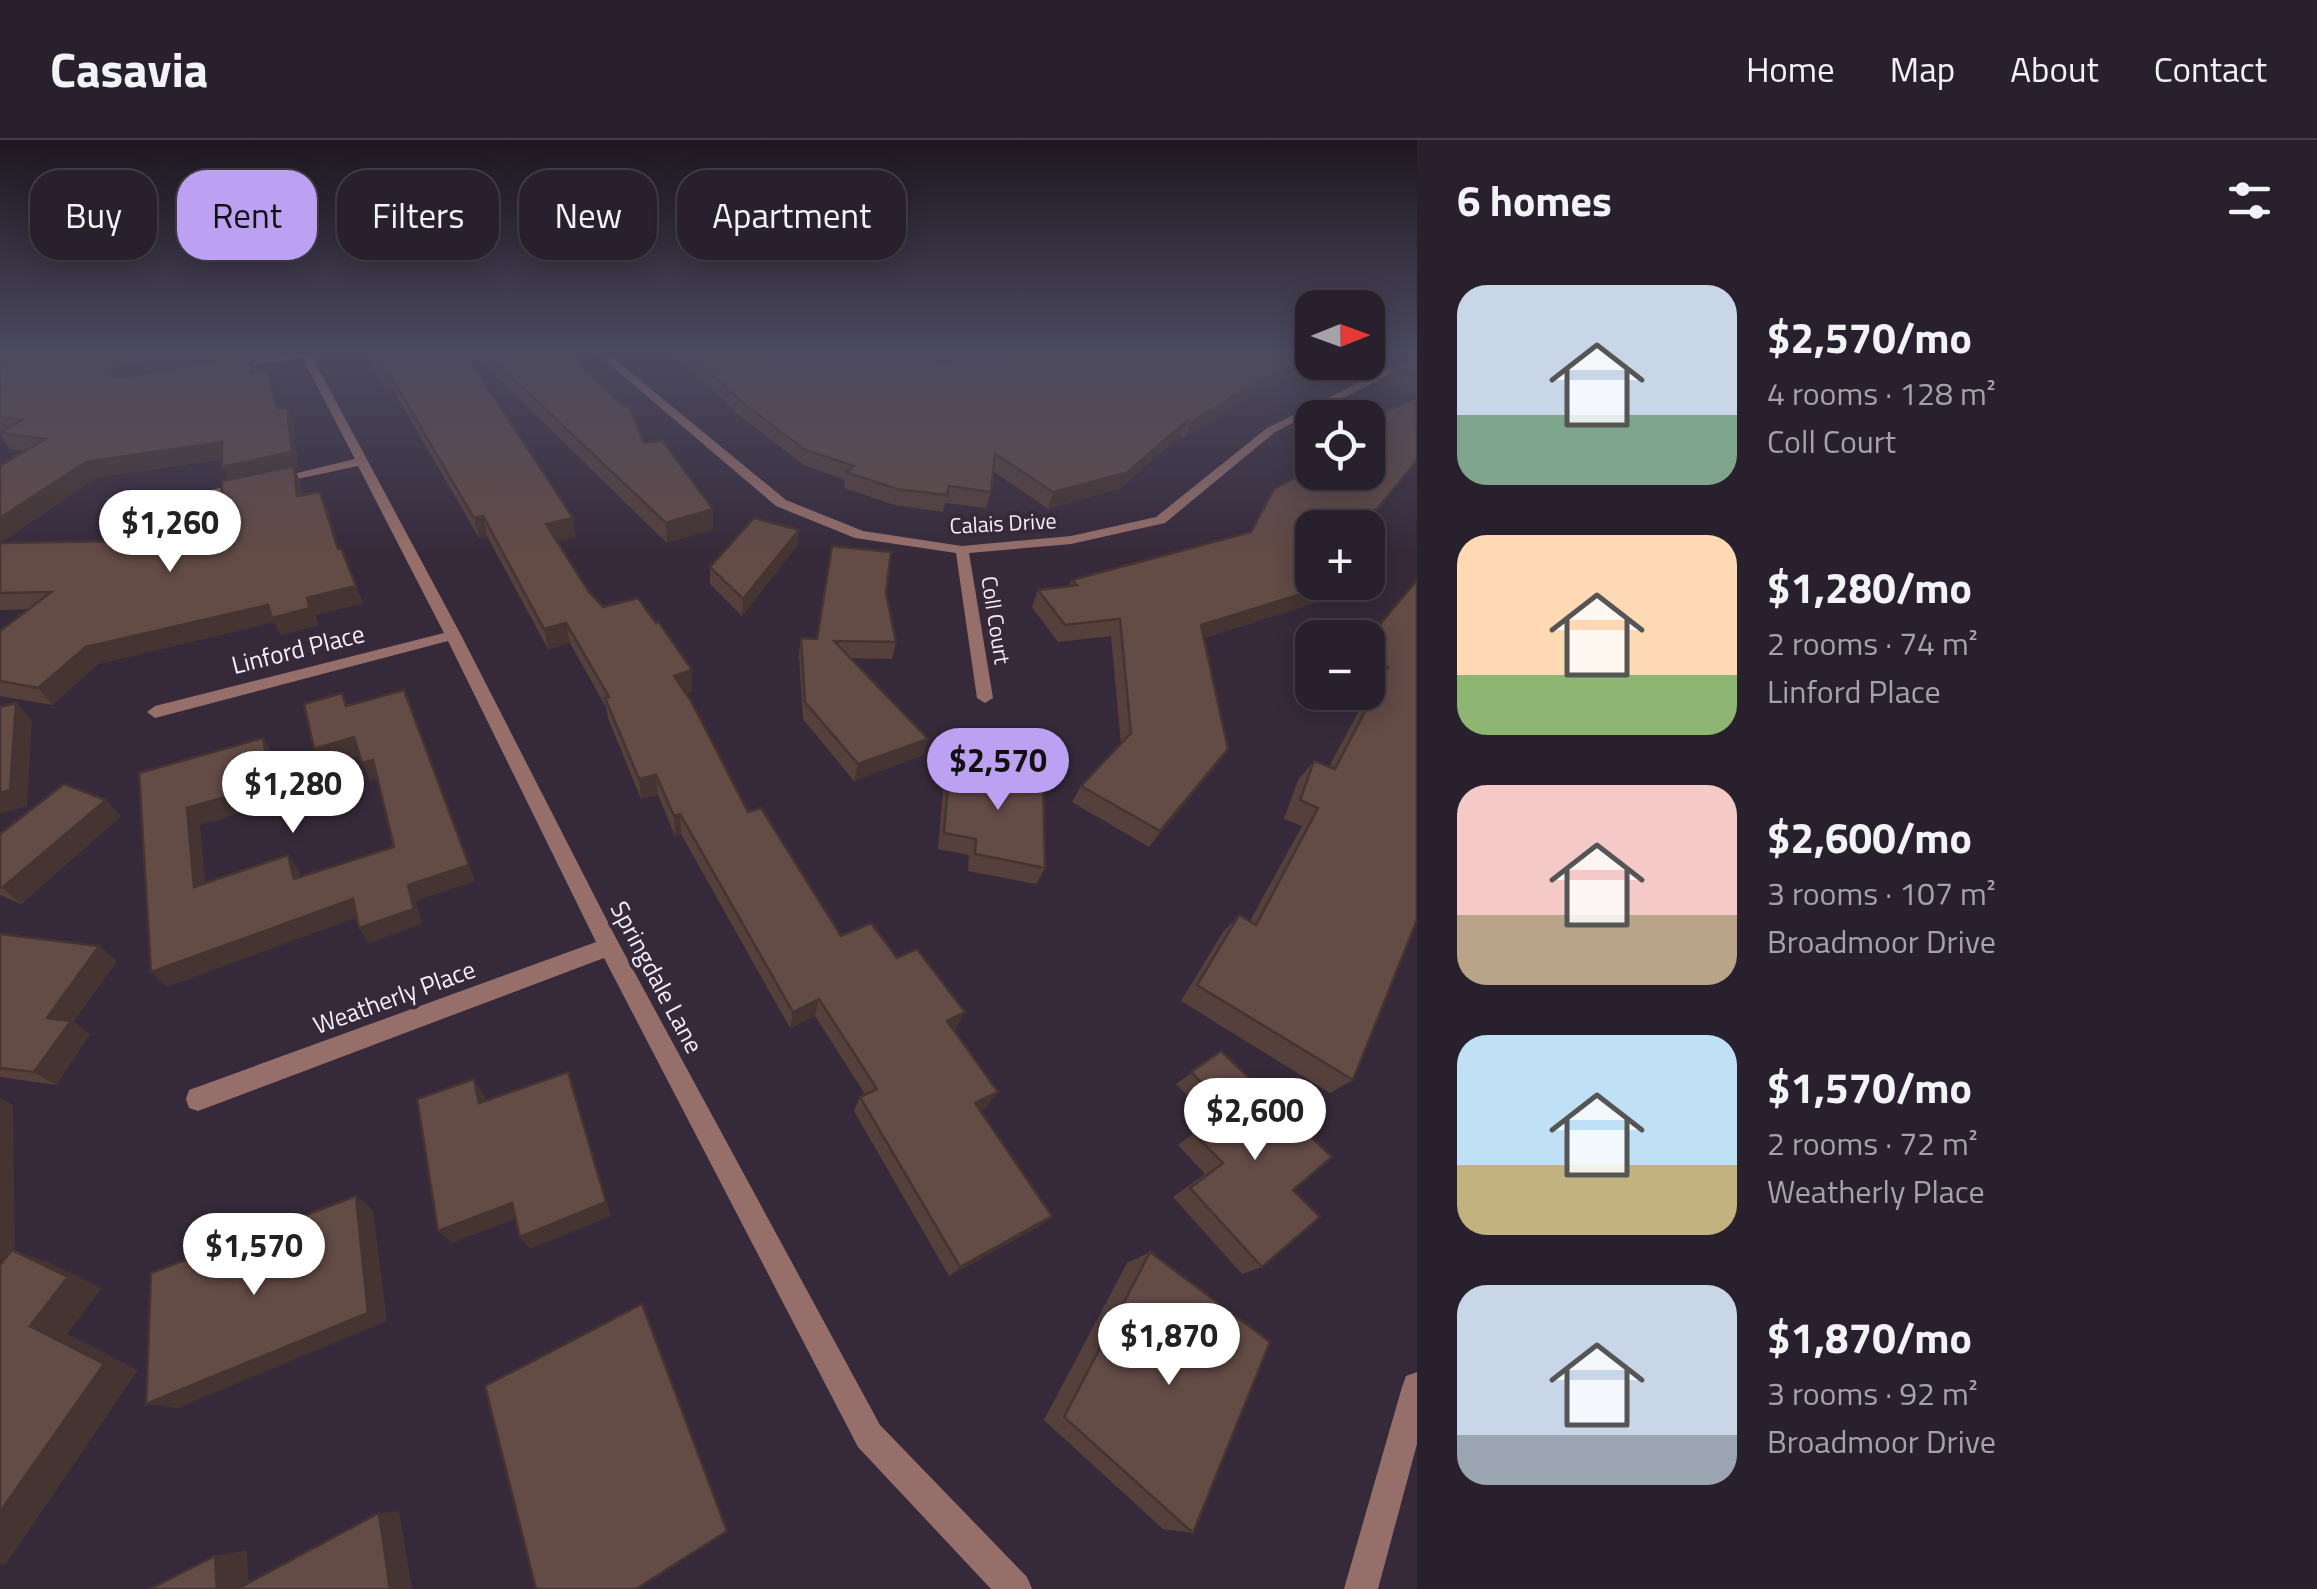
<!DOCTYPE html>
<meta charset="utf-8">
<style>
body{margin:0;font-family:"Titillium Web",sans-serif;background:#342d38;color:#f1f3f6;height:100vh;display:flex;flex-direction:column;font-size:38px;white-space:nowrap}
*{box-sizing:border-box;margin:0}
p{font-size:32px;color:#a5a3a9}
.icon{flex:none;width:55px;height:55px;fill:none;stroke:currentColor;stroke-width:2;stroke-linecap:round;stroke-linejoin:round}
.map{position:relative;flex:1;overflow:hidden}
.side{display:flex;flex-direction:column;background:#28202c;width:900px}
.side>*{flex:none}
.hud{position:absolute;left:30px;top:30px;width:950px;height:90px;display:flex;gap:20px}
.needle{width:65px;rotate:89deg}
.tools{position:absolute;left:1295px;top:150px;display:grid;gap:20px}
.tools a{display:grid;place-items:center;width:90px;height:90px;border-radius:20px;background:#28202c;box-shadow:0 5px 25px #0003,0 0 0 2px #443e48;font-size:50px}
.price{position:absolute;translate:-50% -85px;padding:0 22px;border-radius:35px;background:#fff;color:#222;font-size:32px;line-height:65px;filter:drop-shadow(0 2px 5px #0008)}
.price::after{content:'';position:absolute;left:50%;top:60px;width:30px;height:22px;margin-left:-15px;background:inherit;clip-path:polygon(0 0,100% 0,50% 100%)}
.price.current{background:#bca0f2;color:#111}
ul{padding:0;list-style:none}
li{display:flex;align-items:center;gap:30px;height:250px;padding:0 40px}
li span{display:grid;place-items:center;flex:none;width:280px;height:200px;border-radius:30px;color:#555}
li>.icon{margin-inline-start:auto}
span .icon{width:120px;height:120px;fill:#fffc;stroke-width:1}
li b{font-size:42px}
h2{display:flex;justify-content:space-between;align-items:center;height:120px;padding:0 40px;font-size:42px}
.tag{padding:0 35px;border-radius:30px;background:#28202c;box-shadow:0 5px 25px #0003,0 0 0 2px #443e48;font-size:35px;line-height:90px}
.tag.current{background:#bca0f2;color:#111}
header{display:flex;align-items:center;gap:60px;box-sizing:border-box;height:140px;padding:0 50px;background:#28202c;border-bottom:2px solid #443e48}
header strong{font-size:48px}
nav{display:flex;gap:55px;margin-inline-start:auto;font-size:35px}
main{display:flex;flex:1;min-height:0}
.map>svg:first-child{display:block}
</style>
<header>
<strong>Casavia</strong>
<nav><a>Home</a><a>Map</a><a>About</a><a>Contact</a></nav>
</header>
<main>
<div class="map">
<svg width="1417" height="1449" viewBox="0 0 1417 1449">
<rect width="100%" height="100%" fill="#362a3a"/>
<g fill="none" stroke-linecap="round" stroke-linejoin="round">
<g fill="#976f6a" fill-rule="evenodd">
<polygon points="294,213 310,213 461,495 617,800 880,1285 1027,1437 1032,1449 991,1449 858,1307 604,818 198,971 189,968 186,959 189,950 596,802 448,501 155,578 147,572 155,566 444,493 358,326 274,344 268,340 355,319 302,217 228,230 223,227"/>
<polygon points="596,213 607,213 786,360 863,391 962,406 1071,396 1156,377 1267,288 1414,215 1417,214 1417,221 1275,292 1165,383 1071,404 969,413 993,558 985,563 977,558 956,413 855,398 776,366"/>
<polygon points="245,342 251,346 249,349 138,373 132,369"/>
</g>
<polygon fill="#976f6a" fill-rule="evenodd" points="1417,1232 1417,1304 1378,1449 1344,1449 1402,1247 1406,1236"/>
</g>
<g fill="#55403c" fill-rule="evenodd">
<path d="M5,213H255V217H251L256,232L273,245L279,269L287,268L293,283L298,328L295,329L300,342L302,355L327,368L339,409L363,463L315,475L318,485L281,495L274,482L98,524L52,565L0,556V491L28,469L0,470V326L26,311L10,309L0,294L2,292L0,291V215ZM222,319L228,340L221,377L122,401L0,403L96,338Z"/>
<polygon points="366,213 568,213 713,389 667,403 478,219 472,224 576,397 557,401 589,452 603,467 692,551 686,553 748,672 841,796 897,818 956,888 953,890 987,966 980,970 1052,1076 1038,1087 949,1136 854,971 860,957 865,954 815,876 790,888 681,694 675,696 658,655 641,659 608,578 606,567 570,503 548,509 487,396 479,398 394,251 387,252"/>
<polygon points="673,213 968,213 944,223 1247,258 1184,298 1180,296 1119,349 1048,369 993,331 991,352 986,368 945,363 943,372 894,365 844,348 845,340 804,325 741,277"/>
<polygon points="1368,213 1415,213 1366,234 1337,222 1368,222"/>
<polygon points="1417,215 1417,256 1384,242 1393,227"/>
<polygon points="1417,258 1366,384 1312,388 1321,461 1204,498 1216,626 1149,707 1072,662 1081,646 1121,604 1111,496 1058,502 1032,467 1038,450 1069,446 1072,440 1250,392 1368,332 1368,278"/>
<polygon points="799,390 797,406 742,476 710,444 710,427"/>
<polygon points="1417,440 1353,940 1330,953 1181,861 1223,792 1239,775 1250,781 1302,686 1284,679 1298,640 1314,621 1329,627 1372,546 1368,545 1368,500"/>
<polygon points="886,453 896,502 892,519 851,518 928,599 923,615 854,641 803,579 799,515 801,498 817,499"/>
<polygon points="950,622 1045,728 1036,744 968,731 969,715 938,709 944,639"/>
<polygon points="121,676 21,764 0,755 0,694"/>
<polygon points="0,794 117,821 73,882 90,894 56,945 0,937"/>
<polygon points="1221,911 1293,1050 1262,1127 1242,1134 1173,1057 1205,1034 1178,1005 1212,980 1176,944"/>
<polygon points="1150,1112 1193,1393 1163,1389 1044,1280 1127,1123"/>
</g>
<g fill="#453431">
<polygon points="190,213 255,213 255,217 251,217 256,229 257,248 117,242 106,232 109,228"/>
<polygon points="463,213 476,213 478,219 467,228"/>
<polygon points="938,213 968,213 930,230 933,215"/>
<polygon points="1391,213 1415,213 1366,234 1375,220"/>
<polygon points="1312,218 1312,222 1329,222 1247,258 1184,298 1191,282 1254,243"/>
<polygon points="267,230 273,245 283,284 277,269"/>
<polygon points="389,233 394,251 387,252 382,234"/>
<polygon points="287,268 293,283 298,328 295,329 300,342 304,373 230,343 222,327"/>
<polygon points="1187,281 1180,296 1119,349 1048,369 1053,352"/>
<polygon points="222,302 230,317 96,338 0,403 0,378 86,322"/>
<polygon points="1417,320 1417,322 1366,384 1361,388 1352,388 1358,379"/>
<polygon points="320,352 327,368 344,426 338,409"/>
<polygon points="713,369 713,389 667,403 666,383"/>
<polygon points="483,376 487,396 479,398 474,378"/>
<polygon points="573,378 576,397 549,403 546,384"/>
<polygon points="799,390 797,406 742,476 743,459"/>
<polygon points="1333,444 1321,461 1191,502 1201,485"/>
<polygon points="356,446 363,463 315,475 318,485 281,495 274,482 98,524 52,565 38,548 86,507 268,465 307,458"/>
<polygon points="566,483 570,503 548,509 544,489"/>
<polygon points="692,530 692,551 675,556 674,536"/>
<polygon points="404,550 475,741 416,761 422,784 369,803 359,788 408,745"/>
<polygon points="16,563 32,580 27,666 0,674 0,653"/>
<polygon points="354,597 363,614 323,626 314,609"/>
<polygon points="263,598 273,615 281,661 200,685 207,763 194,747 187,668"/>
<polygon points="928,599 923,615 854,641 858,624"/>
<polygon points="1228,609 1216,626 1149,707 1160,691"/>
<polygon points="373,620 381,637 370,640 362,623"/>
<polygon points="656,635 658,655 641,659 639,639"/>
<polygon points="106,660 121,676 21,764 2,748"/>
<polygon points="680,674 681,694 675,696 674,676"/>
<polygon points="288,715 299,731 305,755 294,739"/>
<polygon points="353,759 363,775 167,847 151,832"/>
<polygon points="99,806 117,821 73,882 90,894 56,945 34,932 47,878"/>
<polygon points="819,859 815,876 790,888 793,872"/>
<polygon points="965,872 956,888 939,897 947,881"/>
<polygon points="568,932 611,1076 530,1109 520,1097"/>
<polygon points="474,939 485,957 490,981 479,963"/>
<polygon points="998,952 987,966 965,977 975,963"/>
<polygon points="0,958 13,965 15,1111 48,1122 102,1148 67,1194 138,1230 6,1424 0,1425 0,1372 30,1186 15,1113 0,1120"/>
<polygon points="356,1056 373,1070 387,1181 178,1268 146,1264"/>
<polygon points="512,1063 522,1076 452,1103 438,1091"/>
<polygon points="1052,1076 1038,1087 949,1136 960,1127"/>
<polygon points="399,1371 412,1449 390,1449 379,1373"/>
<polygon points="247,1410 249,1449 217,1449 215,1416"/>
</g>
<g fill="#634b46" stroke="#453431" stroke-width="2.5">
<polygon points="5,213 190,213 109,228 106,232 116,238 250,215 251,233 267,230 277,269 287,268 292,312 222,327 222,302 86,322 0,378 0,326 45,299 0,293 22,280 0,277 0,215"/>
<polygon points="369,213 465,213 573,378 546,384 589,452 603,467 638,458 656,483 658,481 692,530 674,536 691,561 748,672 761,668 841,796 871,783 897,818 917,809 965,872 947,881 998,952 975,963 1052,1076 960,1127 860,957 877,949 819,859 793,872 680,674 674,676 656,635 639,639 605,558 609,557 566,483 544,489 483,376 474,378 389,233 382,234"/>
<polygon points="486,213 568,213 623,266 629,266 644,303 662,300 713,369 666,383"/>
<polygon points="688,213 938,213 933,215 932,220 946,224 971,213 1312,213 1312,218 1254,243 1191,282 1187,281 1126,333 1053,352 995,314 991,352 949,346 947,355 897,349 846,332 854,326 805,310 742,262"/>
<polygon points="1368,213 1391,213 1375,220 1368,217"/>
<polygon points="1417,215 1417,237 1393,227"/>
<polygon points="1417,258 1417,320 1378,368 1358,379 1354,388 1312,388 1312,442 1334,442 1333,444 1201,485 1228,609 1160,691 1081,646 1131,593 1120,479 1065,485 1038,450 1077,445 1072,440 1251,392 1274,349 1312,329 1312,332 1368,332 1368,302 1377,297 1368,293 1386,284 1368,278"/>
<polygon points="294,326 297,356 320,352 338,409 341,408 356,446 307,458 310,468 272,478 268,465 86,507 38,548 0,541 0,491 51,452 0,453 0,403 122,401 122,395 221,377 222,341"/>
<polygon points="754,378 799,390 743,459 710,427"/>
<polygon points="832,406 891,412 886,453 896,502 834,501 928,599 858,624 805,562 801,498 817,499"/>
<polygon points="1417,440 1417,780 1353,940 1197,845 1239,775 1256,785 1318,668 1300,660 1314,621 1335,629 1388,527 1368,520 1381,483"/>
<polygon points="404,550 469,725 408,745 414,769 359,788 353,759 151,832 139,633 263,598 271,644 187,668 194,747 288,715 294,739 394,707 373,620 362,623 354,597 314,609 304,564 342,553 346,566"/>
<polygon points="16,563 10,650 0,653 0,567"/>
<polygon points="950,622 1043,638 1045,728 975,714 976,699 944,693"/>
<polygon points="64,644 106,660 2,748 0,747 0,694"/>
<polygon points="0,794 99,806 47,878 71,881 34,932 0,928"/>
<polygon points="1221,911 1332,1017 1293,1050 1320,1077 1262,1127 1190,1048 1223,1023 1194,994 1228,969 1191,932"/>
<polygon points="568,932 606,1062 520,1097 512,1063 438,1091 417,959 474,939 479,963"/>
<polygon points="356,1056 368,1173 146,1264 151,1133"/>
<polygon points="12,1110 68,1137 30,1186 104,1224 0,1372 0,1125"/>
<polygon points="1150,1112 1270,1202 1193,1393 1064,1277"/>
<polygon points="642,1164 727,1391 636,1449 536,1449 485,1246"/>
<polygon points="379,1373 390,1449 237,1449"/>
<polygon points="215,1416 217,1449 150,1449"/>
</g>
<linearGradient id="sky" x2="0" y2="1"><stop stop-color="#1e1720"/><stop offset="0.51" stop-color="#4c4a60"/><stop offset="1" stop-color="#4c4a60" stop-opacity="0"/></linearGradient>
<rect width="1417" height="416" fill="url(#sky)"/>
<g text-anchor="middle" stroke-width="8" stroke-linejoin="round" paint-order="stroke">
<g font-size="22" fill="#f6eef9" stroke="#362a3a">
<text transform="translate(1003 383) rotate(-3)" y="8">Calais Drive</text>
<text transform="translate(996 480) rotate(81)" y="8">Coll Court</text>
</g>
<g font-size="25" fill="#f6eef9" stroke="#362a3a">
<text transform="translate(298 509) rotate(-14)" y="9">Linford Place</text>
<text transform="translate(657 837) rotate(62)" y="9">Springdale Lane</text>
<text transform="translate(394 857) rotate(-20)" y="9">Weatherly Place</text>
</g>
</g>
</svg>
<div class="tools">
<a><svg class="needle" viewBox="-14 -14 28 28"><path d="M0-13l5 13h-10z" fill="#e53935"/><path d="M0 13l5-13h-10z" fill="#a5a3a9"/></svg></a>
<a><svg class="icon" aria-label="locate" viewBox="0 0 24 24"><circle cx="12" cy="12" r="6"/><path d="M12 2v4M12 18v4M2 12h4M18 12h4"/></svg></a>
<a>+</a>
<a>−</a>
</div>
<b class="price" style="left:170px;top:435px">$1,260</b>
<b class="price current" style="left:998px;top:673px">$2,570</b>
<b class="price" style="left:293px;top:696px">$1,280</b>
<b class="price" style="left:1255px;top:1023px">$2,600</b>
<b class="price" style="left:254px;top:1158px">$1,570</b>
<b class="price" style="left:1169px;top:1248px">$1,870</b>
<div class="hud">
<a class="tag">Buy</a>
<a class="tag current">Rent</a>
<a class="tag">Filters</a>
<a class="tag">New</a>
<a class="tag">Apartment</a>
</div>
</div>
<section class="side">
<h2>6 homes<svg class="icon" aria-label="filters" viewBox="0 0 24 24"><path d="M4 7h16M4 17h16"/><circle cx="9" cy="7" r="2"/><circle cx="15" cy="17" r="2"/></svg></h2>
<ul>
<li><span style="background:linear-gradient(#c9d6e8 65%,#7fa58c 0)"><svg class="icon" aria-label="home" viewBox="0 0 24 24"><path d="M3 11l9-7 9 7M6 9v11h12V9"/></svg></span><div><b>$2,570/mo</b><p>4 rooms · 128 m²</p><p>Coll Court</p></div></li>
<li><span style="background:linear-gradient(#ffd9b3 70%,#8fb573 0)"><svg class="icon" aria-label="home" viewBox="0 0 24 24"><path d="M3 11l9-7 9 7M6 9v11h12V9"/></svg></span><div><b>$1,280/mo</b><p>2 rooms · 74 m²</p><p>Linford Place</p></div></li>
<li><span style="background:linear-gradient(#f6c9c9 65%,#b9a48a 0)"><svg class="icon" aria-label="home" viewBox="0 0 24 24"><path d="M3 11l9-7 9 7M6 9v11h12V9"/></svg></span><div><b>$2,600/mo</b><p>3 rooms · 107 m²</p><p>Broadmoor Drive</p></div></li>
<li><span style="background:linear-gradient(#bfe0f5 65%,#c2b280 0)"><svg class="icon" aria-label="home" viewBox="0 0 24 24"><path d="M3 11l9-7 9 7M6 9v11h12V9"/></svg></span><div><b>$1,570/mo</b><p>2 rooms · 72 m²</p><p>Weatherly Place</p></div></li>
<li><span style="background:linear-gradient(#c9d6e8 75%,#9aa5b1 0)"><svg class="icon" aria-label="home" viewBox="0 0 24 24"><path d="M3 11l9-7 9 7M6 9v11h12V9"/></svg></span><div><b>$1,870/mo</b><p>3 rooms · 92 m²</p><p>Broadmoor Drive</p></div></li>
</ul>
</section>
</main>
